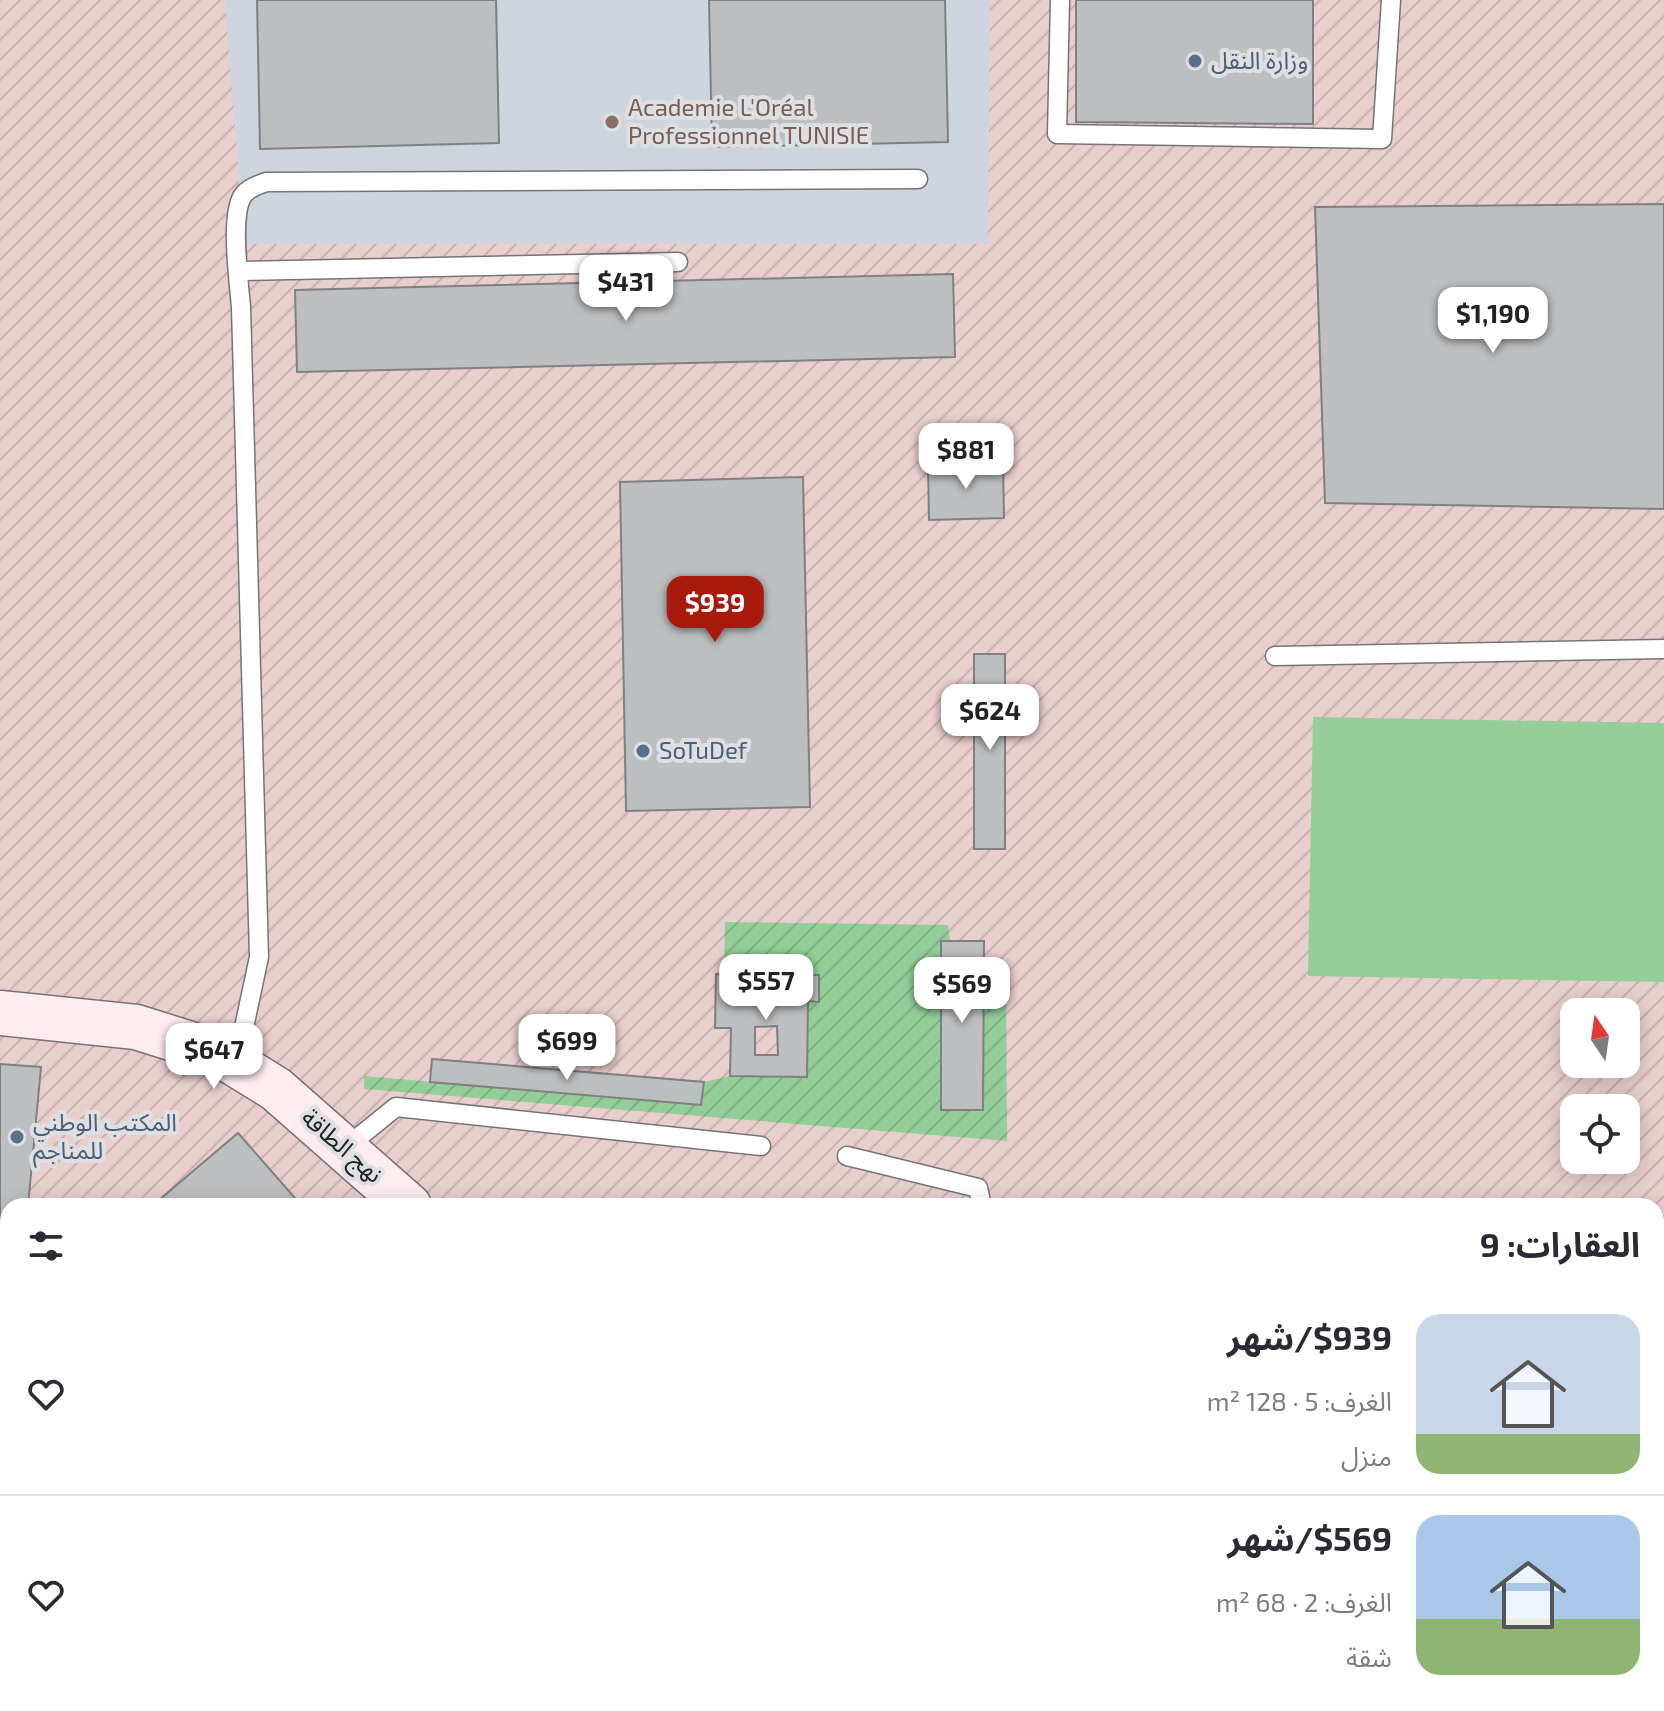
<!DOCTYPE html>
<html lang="ar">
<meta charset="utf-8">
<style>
body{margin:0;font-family:"Exo 2","Noto Sans Arabic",sans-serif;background:#f7f7f7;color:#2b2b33;direction:rtl;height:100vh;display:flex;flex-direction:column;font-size:30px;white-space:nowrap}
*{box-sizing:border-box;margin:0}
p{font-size:26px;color:#7c7c81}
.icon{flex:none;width:44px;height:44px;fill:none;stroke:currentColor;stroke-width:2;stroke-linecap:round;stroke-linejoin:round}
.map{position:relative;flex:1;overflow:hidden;direction:ltr}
.drawer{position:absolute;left:0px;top:1198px;width:1664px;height:514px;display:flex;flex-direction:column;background:#fff;border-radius:24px 24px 0 0;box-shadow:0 4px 20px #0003;direction:rtl}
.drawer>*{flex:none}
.needle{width:52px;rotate:347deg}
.fabs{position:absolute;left:1560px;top:998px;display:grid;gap:16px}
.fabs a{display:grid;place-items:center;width:80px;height:80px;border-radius:16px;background:#fff;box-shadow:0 4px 20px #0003;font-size:40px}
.price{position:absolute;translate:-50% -68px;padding:0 18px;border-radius:16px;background:#fff;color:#222;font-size:26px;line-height:52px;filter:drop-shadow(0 2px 4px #0008)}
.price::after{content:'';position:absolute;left:50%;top:48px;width:24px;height:18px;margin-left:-12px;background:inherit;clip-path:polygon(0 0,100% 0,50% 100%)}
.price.active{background:#aa1a0c;color:#fff}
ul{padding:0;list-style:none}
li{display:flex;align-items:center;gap:24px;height:200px;padding:0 24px}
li+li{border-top:2px solid #e1e1e2}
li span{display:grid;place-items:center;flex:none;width:224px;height:160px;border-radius:24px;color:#555}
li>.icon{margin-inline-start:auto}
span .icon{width:96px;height:96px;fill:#fffc;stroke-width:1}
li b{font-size:34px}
h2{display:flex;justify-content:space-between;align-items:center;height:96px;padding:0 24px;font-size:34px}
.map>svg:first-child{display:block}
</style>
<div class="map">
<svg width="1664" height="1711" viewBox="0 0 1664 1711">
<defs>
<pattern id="industrial-furrows" width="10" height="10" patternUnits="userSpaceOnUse" patternTransform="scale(2)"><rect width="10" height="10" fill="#e9cece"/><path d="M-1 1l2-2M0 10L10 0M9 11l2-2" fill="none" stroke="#c8b1b1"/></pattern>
<pattern id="garden-furrows" width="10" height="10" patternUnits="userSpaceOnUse" patternTransform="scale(2)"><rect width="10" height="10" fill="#93ce98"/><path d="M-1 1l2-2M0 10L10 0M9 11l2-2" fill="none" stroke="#7eb183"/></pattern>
</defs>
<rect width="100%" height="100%" fill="#dddfe2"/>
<path fill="url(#industrial-furrows)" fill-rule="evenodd" d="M0,0H1664V1711H0ZM1574,1012H1626V1064H1574ZM1574,1108H1626V1160H1574ZM8,1206H1656V1704H8Z"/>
<polygon fill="#ced4dd" points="225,0 990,0 988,244 244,244"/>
<polygon fill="#93ce98" points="1313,717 1664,723 1664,982 1308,976"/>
<polygon fill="url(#garden-furrows)" points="725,922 948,925 950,941 941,942 941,1110 983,1110 984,967 1006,969 1007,1141 364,1089 364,1076 701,1105 704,1082 730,1076 806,1077 808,1001 819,1001 819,976 724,974"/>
<g fill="#bcbec0" stroke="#7e8082" stroke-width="2" fill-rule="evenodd">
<polygon points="257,0 496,0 499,143 260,149"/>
<polygon points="709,0 945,0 948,142 712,147"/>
<polygon points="1076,0 1313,0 1313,124 1076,122"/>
<polygon points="1664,204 1664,509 1325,503 1315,207"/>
<polygon points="953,274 955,357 297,372 295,290"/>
<polygon points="1003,462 1004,518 929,520 928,464"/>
<polygon points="803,477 810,807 626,811 620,482"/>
<rect x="974" y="654" width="31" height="195"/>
<polygon points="941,941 984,941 983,1110 941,1110"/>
<path d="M716,974L819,975V1002L808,1001L807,1077L730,1076L731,1028H715ZM777,1026L778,1055H755V1027Z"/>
<polygon points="432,1059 704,1082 701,1105 430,1082"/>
<polygon points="0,1064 41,1067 28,1206 8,1206 8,1310 0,1309"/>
<polygon points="238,1133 302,1206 152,1206"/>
<polygon points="0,1471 8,1480 8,1650 0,1641"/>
<polygon points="0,1689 8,1698 8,1704 13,1704 19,1711 0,1711"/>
<polygon points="57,1704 137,1704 129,1711 64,1711"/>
</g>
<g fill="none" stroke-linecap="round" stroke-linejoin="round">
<defs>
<g id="lane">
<polyline points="1060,0 1057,134 1382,139 1391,0"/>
<polyline points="239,271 678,262"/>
<polyline points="1275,656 1664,649"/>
<path d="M236,1065L259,957L241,307C239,282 229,212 244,194C250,187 259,185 266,182L918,179"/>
<polyline points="344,1149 396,1107 761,1146"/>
<polyline points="847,1156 978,1188 982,1206"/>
<polyline points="0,1442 8,1451"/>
<polyline points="0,1669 8,1679"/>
<polyline points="29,1704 35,1711"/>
<polyline points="383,1704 389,1711"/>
<polyline points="1049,1704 1050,1711"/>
<polyline points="1394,1704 1394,1711"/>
</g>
<g id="secondary">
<polyline points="0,1013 136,1027 216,1052 276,1089 409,1206"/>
<polyline points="248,1711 256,1704"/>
</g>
</defs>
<use href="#lane" stroke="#747577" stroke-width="21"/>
<use href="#secondary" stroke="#747577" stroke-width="47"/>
<use href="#lane" stroke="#fff" stroke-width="18"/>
<use href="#secondary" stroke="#fdecf0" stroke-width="44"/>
</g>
<g fill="#5c6f8a" stroke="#dddfe2" stroke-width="3">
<circle cx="1195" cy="61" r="8"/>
<circle cx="643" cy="751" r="8"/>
<circle cx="17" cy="1137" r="8"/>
</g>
<circle fill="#8d6e63" stroke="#dddfe2" stroke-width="3" cx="612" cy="122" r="8"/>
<g text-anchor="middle" stroke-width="8" stroke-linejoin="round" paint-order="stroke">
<g font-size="24" fill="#4e5e75" stroke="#dddfe2" text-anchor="start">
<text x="1211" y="69">وزارة النقل</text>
<text x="659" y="759">SoTuDef</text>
<text x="33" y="1131">المكتب الوطني<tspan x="33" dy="28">للمناجم</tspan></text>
</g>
<g font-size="24" fill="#785e54" stroke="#dddfe2" text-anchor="start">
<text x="628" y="116">Academie L'Oréal<tspan x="628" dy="28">Professionnel TUNISIE</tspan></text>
</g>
<g font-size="24" fill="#202122" stroke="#dddfe2">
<text transform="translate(342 1146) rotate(41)" y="8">نهج الطاقة</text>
</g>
</g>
</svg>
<div class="fabs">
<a><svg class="needle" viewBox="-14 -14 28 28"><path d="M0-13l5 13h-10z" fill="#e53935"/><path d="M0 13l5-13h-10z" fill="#7c7c81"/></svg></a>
<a><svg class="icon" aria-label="locate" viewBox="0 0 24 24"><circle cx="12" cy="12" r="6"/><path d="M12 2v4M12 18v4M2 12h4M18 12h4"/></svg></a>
</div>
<b class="price" style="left:626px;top:323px">$431</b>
<b class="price" style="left:1493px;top:355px">$1,190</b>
<b class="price" style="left:966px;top:491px">$881</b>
<b class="price active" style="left:715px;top:644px">$939</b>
<b class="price" style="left:990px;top:752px">$624</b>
<b class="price" style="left:766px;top:1022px">$557</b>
<b class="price" style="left:962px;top:1025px">$569</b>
<b class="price" style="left:567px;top:1082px">$699</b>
<b class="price" style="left:214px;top:1091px">$647</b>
<section class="drawer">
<h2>العقارات: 9<svg class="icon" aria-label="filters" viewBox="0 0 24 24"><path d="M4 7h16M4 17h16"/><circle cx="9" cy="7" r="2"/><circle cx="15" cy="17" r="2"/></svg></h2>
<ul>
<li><span style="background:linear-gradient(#c9d6e8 75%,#8fb573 0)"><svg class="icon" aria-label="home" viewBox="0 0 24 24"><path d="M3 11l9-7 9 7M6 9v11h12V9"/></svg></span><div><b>$939/شهر</b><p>الغرف: 5 · 128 m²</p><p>منزل</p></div><svg class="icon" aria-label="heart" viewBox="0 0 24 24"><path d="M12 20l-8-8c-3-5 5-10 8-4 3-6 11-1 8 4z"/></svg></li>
<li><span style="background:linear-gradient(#a9c7e8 65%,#8fb573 0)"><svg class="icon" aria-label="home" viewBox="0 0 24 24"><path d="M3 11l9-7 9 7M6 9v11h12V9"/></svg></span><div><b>$569/شهر</b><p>الغرف: 2 · 68 m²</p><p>شقة</p></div><svg class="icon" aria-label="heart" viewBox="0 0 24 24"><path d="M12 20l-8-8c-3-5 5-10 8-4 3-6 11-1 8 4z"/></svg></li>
</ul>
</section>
</div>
